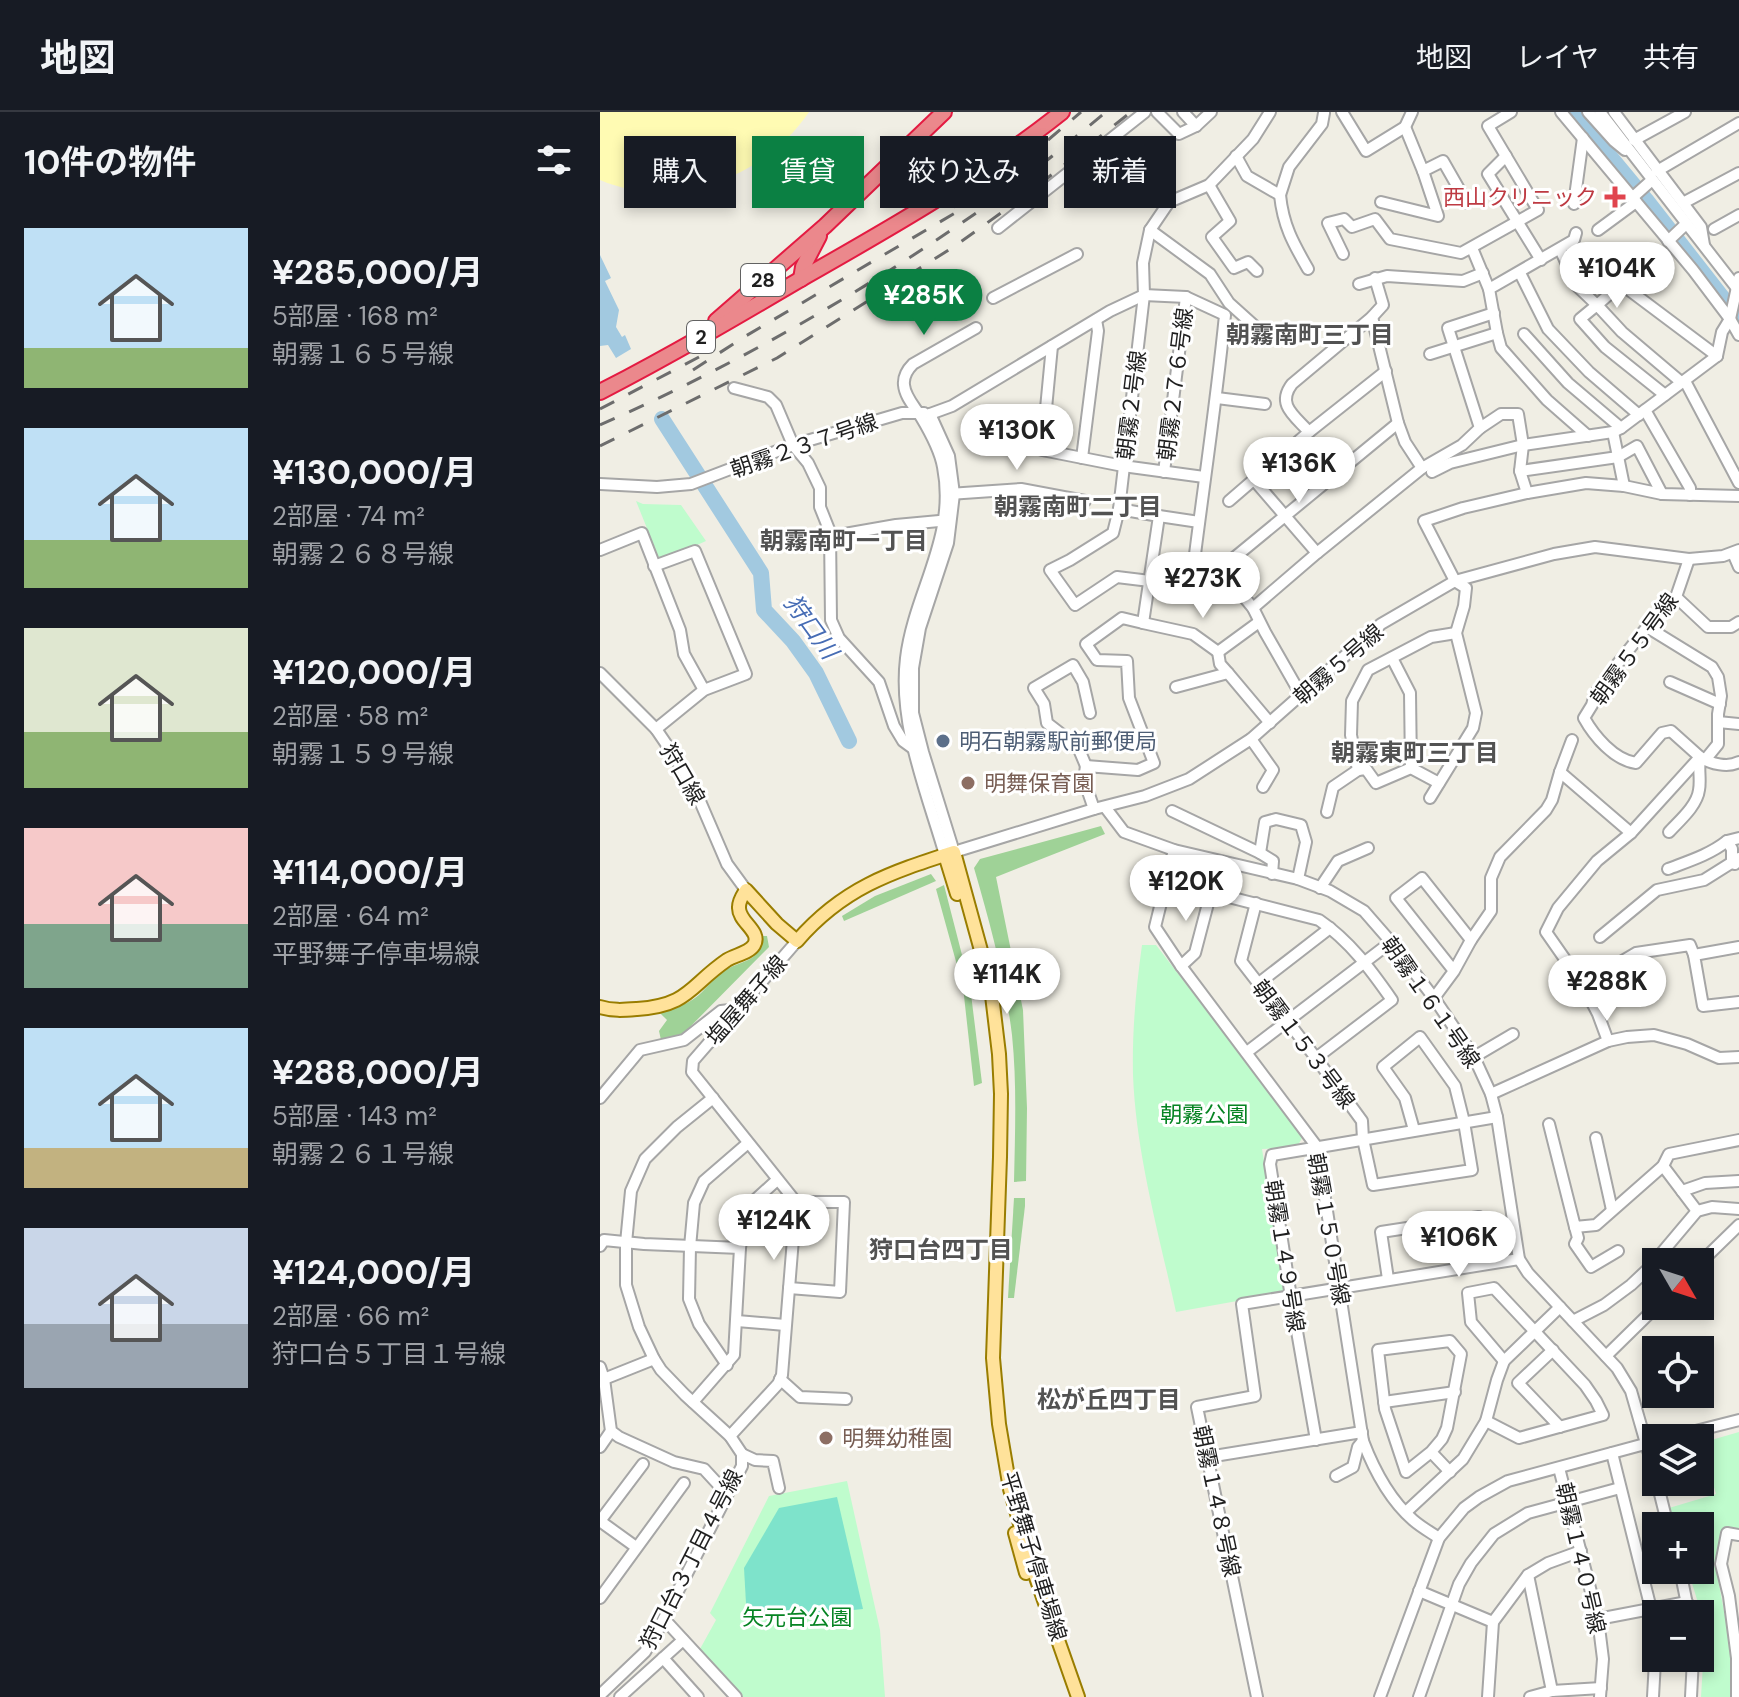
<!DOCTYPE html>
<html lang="ja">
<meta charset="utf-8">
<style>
body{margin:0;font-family:"DM Sans","Noto Sans JP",sans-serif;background:#20242c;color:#f1f3f6;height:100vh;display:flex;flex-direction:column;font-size:30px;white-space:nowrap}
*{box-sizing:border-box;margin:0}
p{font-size:26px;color:#9ea1a6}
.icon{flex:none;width:44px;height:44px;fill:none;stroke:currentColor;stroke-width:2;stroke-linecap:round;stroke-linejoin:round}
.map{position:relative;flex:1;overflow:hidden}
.sheet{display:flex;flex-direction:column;background:#171b24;width:600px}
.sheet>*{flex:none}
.hud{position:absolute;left:24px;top:24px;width:760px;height:72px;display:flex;gap:16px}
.needle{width:52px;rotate:129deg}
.controls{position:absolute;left:1042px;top:1136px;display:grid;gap:16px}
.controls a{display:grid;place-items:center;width:72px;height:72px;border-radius:0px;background:#171b24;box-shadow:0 4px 12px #0003;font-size:40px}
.price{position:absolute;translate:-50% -68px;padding:0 18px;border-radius:28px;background:#fff;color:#222;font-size:26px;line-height:52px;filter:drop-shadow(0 2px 4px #0008)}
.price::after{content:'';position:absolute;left:50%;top:48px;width:24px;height:18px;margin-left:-12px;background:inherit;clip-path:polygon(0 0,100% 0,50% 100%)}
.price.on{background:#0b8043;color:#fff}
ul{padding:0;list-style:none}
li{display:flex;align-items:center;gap:24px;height:200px;padding:0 24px}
li span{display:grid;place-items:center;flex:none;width:224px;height:160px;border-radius:0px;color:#555}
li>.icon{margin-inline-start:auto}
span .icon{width:96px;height:96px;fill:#fffc;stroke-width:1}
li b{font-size:34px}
h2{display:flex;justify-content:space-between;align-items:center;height:96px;padding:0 24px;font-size:34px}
.pill{padding:0 28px;border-radius:0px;background:#171b24;box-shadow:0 4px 12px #0003;font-size:28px;line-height:72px}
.pill.on{background:#0b8043;color:#fff}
header{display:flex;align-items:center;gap:48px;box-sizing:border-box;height:112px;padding:0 40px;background:#171b24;border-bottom:2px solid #363941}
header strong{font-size:38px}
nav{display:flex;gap:44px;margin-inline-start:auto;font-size:28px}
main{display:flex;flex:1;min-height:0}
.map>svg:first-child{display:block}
</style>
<header>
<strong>地図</strong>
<nav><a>地図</a><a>レイヤ</a><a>共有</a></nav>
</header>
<main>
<section class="sheet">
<h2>10件の物件<svg class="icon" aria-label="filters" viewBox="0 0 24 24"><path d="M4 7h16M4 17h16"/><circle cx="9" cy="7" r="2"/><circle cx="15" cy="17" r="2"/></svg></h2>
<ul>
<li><span style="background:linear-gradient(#bfe0f5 75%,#8fb573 0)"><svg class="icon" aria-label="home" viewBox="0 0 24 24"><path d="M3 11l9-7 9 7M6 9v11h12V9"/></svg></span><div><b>¥285,000/月</b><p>5部屋 · 168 m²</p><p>朝霧１６５号線</p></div></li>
<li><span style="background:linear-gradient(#bfe0f5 70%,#8fb573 0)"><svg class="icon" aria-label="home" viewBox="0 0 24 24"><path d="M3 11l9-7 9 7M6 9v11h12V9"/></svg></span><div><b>¥130,000/月</b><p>2部屋 · 74 m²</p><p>朝霧２６８号線</p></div></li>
<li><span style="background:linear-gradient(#dfe7d0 65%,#8fb573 0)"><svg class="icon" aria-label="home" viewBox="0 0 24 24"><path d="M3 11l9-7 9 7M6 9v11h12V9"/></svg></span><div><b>¥120,000/月</b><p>2部屋 · 58 m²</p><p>朝霧１５９号線</p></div></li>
<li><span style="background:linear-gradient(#f6c9c9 60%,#7fa58c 0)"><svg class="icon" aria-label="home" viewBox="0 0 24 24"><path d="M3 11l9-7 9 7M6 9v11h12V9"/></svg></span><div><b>¥114,000/月</b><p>2部屋 · 64 m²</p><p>平野舞子停車場線</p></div></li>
<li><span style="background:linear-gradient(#bfe0f5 75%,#c2b280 0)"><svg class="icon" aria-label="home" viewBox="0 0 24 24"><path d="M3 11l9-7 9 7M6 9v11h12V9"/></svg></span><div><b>¥288,000/月</b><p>5部屋 · 143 m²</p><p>朝霧２６１号線</p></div></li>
<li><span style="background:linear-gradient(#c9d6e8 60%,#9aa5b1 0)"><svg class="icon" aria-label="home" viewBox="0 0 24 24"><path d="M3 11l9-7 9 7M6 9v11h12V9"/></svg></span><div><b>¥124,000/月</b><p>2部屋 · 66 m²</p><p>狩口台５丁目１号線</p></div></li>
</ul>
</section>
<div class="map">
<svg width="1139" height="1585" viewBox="0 0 1139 1585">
<rect width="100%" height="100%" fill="#f0eee4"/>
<g fill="#9fd297">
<path d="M501,714L505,722L396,765L423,898L427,996L426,1069L414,1070C415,1021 417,972 412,923C405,866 390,811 374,756L380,747Z"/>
<polygon points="331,762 336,769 244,809 242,804 275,784"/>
<polygon points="344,773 370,874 382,971 374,974 363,875 336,777"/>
<path d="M162,824H167L169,835L84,921L61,928L59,919L67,908L59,900C71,897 84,894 95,886C105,879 112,867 123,860C140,847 160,853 162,824Z"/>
<polygon points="414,1086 425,1086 425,1094 414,1186 408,1186"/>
</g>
<path fill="#fffbb3" d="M0,0H209C165,65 75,100 0,68Z"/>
<g fill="#bffccd">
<polygon points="36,389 43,392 81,393 106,429 63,448 59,446"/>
<path d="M542,833H556L703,1024L697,1035L662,1037L685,1176L681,1181L576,1200C559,1122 536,1042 533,963C532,919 536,876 542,833Z"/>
<polygon points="1139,1320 1139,1416 1123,1415 1116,1456 1128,1521 1134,1585 1101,1585 1103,1552 1099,1494 1088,1458 1100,1458 1100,1414 1074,1414 1069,1396 1116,1382 1101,1331"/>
<polygon points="247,1369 280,1518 285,1585 143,1585 100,1537 116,1508 110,1501 169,1384"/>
</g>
<polygon fill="#7ee3cb" points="237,1385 263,1497 147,1509 144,1456 179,1396"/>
<polygon fill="#a2c9e0" points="0,143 11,166 5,169 19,198 16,215 22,225 25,223 31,237 16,246 8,233 0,234"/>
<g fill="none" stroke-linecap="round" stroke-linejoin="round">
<g stroke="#a2c9e0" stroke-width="16">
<polyline points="973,0 1046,88 1139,207"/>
<polyline points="62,307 161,461 164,498 193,529 216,561 249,629"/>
</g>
<defs>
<g id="minor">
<polyline points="557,0 579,22 596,14"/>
<polyline points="583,0 596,14 611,0"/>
<polyline points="742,0 766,39 805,15 812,0"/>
<polyline points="961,0 1093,158 1130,207 1139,223"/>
<polyline points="988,0 1014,29 1025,38"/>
<polyline points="1000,0 1139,179"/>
<polyline points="1014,0 1101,115 1104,133"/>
<polyline points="805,15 823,59 843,49 867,91"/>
<polyline points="1034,28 1085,0"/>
<polyline points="636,44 647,64 680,83 689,55 722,12 724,1"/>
<polyline points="906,44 888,62 941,148"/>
<polyline points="1057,59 1139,11"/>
<polyline points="609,73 630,109 612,125 634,156 648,150 657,159"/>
<path d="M680,83C683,113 693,131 708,157"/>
<polyline points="1032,86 1052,68"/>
<polyline points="781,90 838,104 823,59"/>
<polyline points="1083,91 1139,61"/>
<polyline points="974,92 983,26"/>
<polyline points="398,116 545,0"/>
<polyline points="1114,117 1139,103"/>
<polyline points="550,118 610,162 629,191 659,218"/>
<polyline points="998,118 1036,90"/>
<polyline points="976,121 974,128 889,177 897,221 901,236 947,288 988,324"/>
<polyline points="1068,129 1086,112"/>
<polyline points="872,136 889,177"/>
<polyline points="960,137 977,174 997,193 1021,172 1117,244"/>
<polyline points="743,142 728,111 744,107 752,115 775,107 790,127 861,141 938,98 888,14 911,0"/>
<polyline points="920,161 948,217 989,260 1039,303"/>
<polyline points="759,172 787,164 863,169 883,161"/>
<polyline points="393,186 477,142"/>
<polyline points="924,222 968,271 1021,316"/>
<polyline points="452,234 442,338 523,354 604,365"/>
<polyline points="830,242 897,221"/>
<polyline points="1117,244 1122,220 1130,207 1139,166"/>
<polyline points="1085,269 1139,371"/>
<polyline points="134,276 168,285 176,293 193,333 208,351 220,376 220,395 230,420 231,508 239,526 279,570 294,614 303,629 314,637"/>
<polyline points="1065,283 1005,235 980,207 997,193 1022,220 1081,270"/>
<polyline points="617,286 665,292"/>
<polyline points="1045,298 1090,376 1090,383"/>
<polyline points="330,302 349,344 354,382 348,431 320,516 313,556 313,601 323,640 354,740 494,697 545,684 589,667 651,627 781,512 855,469 954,442 995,435 1089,447 1123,444 1139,438"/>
<path d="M330,302L352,294L510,199L544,183L586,185L625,203C616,294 602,384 591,474L517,465L475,493L450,458L470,448L513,421L519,397"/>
<polyline points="880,316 901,302 918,302 923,333 920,359 927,381"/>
<path d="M709,320C695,304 676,293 692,272L772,205L783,193L775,166"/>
<polyline points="1013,320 1024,374"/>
<polyline points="482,346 498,219 496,208"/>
<polyline points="822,356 862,333 880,316 848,216 894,201"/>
<polyline points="920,359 1018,345 1037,334 1062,382"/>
<polyline points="564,360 586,185"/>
<polyline points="832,360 850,351 923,333 1013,320 1021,316 1117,244"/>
<polyline points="654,368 717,441"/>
<polyline points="0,372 57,375 91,372 193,333 302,301 324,301"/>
<polyline points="349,382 421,377 485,389"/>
<polyline points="629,389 709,320 786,259"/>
<polyline points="559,404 599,410"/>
<polyline points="230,426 239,423 296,413 350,408"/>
<polyline points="0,438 42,421 80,518 84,542 104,578"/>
<polyline points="1133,441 1139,455"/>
<polyline points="54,454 95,439 146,562 104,578 56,617"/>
<polyline points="1076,485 1108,515 1131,515 1139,510"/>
<polyline points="653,496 717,441 822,356 805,330 798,311 772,205"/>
<polyline points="543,511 593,522 618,540 659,510"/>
<polyline points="1047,515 1112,555 1118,565 1121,584 1118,602 1118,632 1105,648"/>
<polyline points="618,540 620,552 628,561"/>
<polyline points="792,546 810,581 811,656"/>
<polyline points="0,561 56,617 73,642 96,680 127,752 146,778"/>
<polyline points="1070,570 1120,592"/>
<polyline points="576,575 628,561 670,611"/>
<polyline points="701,583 665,520 653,496 626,463 625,456 629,450 798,311"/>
<polyline points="1118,610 1139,612"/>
<polyline points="651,627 673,658 663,675"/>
<polyline points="486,654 478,635 447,611 444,592 434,576 473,553 483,570 490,601"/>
<polyline points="758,658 766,657 776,671 811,656 839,671"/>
<polyline points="960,660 1031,721 997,749 958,796 946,820 983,873 998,902 1008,929"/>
<polyline points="830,686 873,616 876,601 856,521 864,494 866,476 855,469 824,409 863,396 927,381 986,371 1024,374 1062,382 1139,384"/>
<polyline points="505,695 524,720 574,738 698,767 730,779 764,799 791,830 834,886 874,945 891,982 897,1005 919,1147 928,1161 1017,1256 1031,1279 1056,1366"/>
<polyline points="494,697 484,668 486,654 538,658 554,651 529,586 527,549 497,548 486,532 522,506 543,511 559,404 519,397 544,183 543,151 550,118 569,90 609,73 653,27 670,0"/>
<polyline points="572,699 660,741 673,749 672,762"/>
<polyline points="727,700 733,675 758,658 751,623 752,589 768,558 831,525 856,521"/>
<path d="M1069,720C1079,709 1097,694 1099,678C1101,668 1098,658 1100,645C1111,652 1128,656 1139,650"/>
<path d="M1031,721L1100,645L1071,619L1062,621L1036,651C1014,648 994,624 984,606L992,593L995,582L1019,550L1047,515L1076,485L1089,447"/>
<path d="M574,738L555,815L581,854L717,1035L763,1329C774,1358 789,1387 813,1408C821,1415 830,1420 839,1426"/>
<polyline points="660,741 665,710 676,707 701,713 706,730 698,767"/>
<path d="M345,743C327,681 298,612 306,546C314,480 357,426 343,355C340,338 330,320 321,305C315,295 305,285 304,273C303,264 307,258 313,252L376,216"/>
<polyline points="1135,752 1132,751 1132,737 1127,729 1139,726"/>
<path d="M1068,757C1089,749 1109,743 1127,729"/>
<path d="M566,769L719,808C750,829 771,858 792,888L716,946"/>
<polyline points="720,776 738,749 768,736"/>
<polyline points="656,791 641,849 716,946 762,1009 763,1027 773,1073 872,1058 864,1010 855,974 820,925 783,955 805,986 814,1018"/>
<polyline points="1000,825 1057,778 1104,768 1139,746"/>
<polyline points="871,828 891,799 891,766 900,745 946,698 952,688 960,660 972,628"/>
<polyline points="1139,835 1094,843 1103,894 1139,890"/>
<polyline points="581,854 595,841 611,780"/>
<polyline points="659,871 730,816"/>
<polyline points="1019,881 1009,857 1036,841 1090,833 1094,843"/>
<polyline points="834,886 854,859 871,828 822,766 796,786 854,859"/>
<polyline points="647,940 791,830"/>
<polyline points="874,945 913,922"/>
<polyline points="891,982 1008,929 1027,925 1054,923 1087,932 1119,946 1139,945"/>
<polyline points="0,986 40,938 84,928 121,899 138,897"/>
<polyline points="949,1012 975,1115 996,1113 1063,1054 1069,1042 1139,1028"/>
<polyline points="996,1026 1012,1098"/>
<polyline points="1063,1054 1097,1099"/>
<polyline points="1082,1079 1105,1071 1139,1069"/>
<polyline points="975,1115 978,1126 975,1132 991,1155 1018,1139"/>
<polyline points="0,1134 4,1128 44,1132 140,1136"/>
<polyline points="1100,1151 1139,1113"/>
<polyline points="788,1167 781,1120 879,1105 885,1152"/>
<polyline points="189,1176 240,1180 244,1090 196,1090"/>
<polyline points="137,1209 185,1213"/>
<polyline points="973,1209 1004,1193 1031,1173 1049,1156 1097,1099 1112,1095 1139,1097"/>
<polyline points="953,1238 918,1271 960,1315"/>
<polyline points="1006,1244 1057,1194"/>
<polyline points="127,1253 99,1212 89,1187 90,1135 94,1091 104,1069 148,1031"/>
<polyline points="0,1255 4,1267 11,1319 19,1325 74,1350 104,1357 127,1382"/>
<polyline points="4,1267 54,1247"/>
<polyline points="180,1267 200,1285 246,1287"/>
<polyline points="93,1290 134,1243 140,1136 144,1110 155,1088 177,1068"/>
<polyline points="784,1290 855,1280"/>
<polyline points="886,1309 919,1326 1003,1303 996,1289 985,1273 894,1176 868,1181 871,1210 904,1249"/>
<polyline points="130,1324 178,1272 182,1263 196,1090 92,960 93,949 197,829"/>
<polyline points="1068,1326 1139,1308"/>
<polyline points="716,1328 691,1185 670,1052 672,1043 897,1005"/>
<polyline points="0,1335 11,1319"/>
<polyline points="831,1340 842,1327 847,1316 861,1242 850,1229 778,1238 785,1297 806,1360 831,1340 850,1360"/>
<polyline points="1012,1341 1051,1497 1056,1531 1053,1585"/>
<polyline points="142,1342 155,1348 173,1349 179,1376"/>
<polyline points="608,1345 762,1320"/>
<polyline points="959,1356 998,1507 1003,1547 1000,1585"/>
<polyline points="736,1364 753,1355 758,1335 763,1329"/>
<polyline points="1057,1370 1068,1414"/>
<polyline points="806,1400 863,1347 886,1309 897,1268 904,1249 960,1195"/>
<polyline points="0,1409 43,1352"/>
<polyline points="0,1409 36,1435"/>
<polyline points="1080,1458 1089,1502"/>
<polyline points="928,1463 952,1579"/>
<polyline points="819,1479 893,1510"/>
<polyline points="0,1486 84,1371"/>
<polyline points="64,1507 136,1585"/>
<polyline points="998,1507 1087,1490"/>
<polyline points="63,1546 98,1585"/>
<polyline points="0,1583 45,1540 57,1520 142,1354 142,1342 130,1324 85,1283 61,1258 54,1247 39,1215 26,1173 26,1131 31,1079 45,1047 77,1015 113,986"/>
<polyline points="20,1585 83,1528"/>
<polyline points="657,1585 597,1295 655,1284 642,1192 919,1147"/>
<polyline points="780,1585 839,1426 864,1396 879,1385 908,1369 1056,1329"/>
<polyline points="819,1585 859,1472 871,1451 894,1422 928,1401 1020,1376"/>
<polyline points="888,1585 893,1510 928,1463 948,1451 981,1439"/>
<polyline points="930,1585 952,1579 1001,1576"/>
<polyline points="1091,1585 1093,1546"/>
<polyline points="1137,1585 1137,1546 1129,1484 1121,1452 1127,1421 1139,1423"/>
</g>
<g id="major">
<polyline points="345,743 357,782"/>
<path d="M0,895C12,899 24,898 37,897C90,893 89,874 127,848C135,843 149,841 154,833C162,819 138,810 139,795C139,788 143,783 146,778L177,812L197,829C243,776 289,761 354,740L391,875L399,942L401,982L400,1045L393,1246L399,1312L410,1377L432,1454L478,1585"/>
<polyline points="415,1421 426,1461"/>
</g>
<g id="highway">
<polyline points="201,167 203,155 219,124"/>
<polyline points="116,209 225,114 344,0"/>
<path d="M0,280C70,244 138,204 206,164C294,114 383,63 462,0"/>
</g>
</defs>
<use href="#minor" stroke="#a6a6a6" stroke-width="14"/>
<use href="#major" stroke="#997d00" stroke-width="16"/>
<use href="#highway" stroke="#e41b42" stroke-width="18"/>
<use href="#minor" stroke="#fff" stroke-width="10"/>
<use href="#major" stroke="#ffe29a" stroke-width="12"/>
<use href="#highway" stroke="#eb888c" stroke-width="14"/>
<g stroke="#6d6d6d" stroke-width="3" stroke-dasharray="16 16" stroke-linecap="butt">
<polyline points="448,28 481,0"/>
<polyline points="354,95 410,59 459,23"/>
<polyline points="93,258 144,225 367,94"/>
<polyline points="0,297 99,245"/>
<path d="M0,313C143,250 279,171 406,80C440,55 473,27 506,0"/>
<polyline points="0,334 177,246 244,204 355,134 426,83 531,0"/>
</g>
</g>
<path fill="#e0444e" stroke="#fff" stroke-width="3" d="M1011 73h8v8h8v8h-8v8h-8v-8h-8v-8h8z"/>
<circle fill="#5c6f8a" stroke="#fff" stroke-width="3" cx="343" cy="629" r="8"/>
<g fill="#8d6e63" stroke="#fff" stroke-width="3">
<circle cx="368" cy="671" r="8"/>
<circle cx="226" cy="1326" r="8"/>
</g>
<g text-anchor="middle" stroke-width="6" stroke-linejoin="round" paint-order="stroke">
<g fill="#fff" stroke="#626262" stroke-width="2">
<rect x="141" y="152" width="44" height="32" rx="6"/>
<rect x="87" y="209" width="28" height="32" rx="6"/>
</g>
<g font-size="20" font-weight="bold" fill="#1f1f1f">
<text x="163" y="175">28</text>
<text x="101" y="232">2</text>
</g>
<g font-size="22" fill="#be3a42" stroke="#fff" text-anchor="end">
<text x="997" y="93">西山クリニック</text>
</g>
<g font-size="22" fill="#1f1f1f" stroke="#fff">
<text transform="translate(575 272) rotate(-83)" y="8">朝霧２７６号線</text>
<text transform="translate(531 293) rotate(-83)" y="8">朝霧２号線</text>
<text transform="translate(204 333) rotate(-19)" y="8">朝霧２３７号線</text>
<text transform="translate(1034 537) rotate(-54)" y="8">朝霧５５号線</text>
<text transform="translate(738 552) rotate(-41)" y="8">朝霧５号線</text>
<text transform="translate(83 662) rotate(60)" y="8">狩口線</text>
<text transform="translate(146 888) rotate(-49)" y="8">塩屋舞子線</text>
<text transform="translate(831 890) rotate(55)" y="8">朝霧１６１号線</text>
<text transform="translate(704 932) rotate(53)" y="8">朝霧１５３号線</text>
<text transform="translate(729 1117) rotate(80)" y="8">朝霧１５０号線</text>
<text transform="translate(685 1144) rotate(81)" y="8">朝霧１４９号線</text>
<text transform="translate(617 1389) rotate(78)" y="8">朝霧１４８号線</text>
<text transform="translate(434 1444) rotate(73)" y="8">平野舞子停車場線</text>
<text transform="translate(981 1446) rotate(77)" y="8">朝霧１４０号線</text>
<text transform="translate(91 1447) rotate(-63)" y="8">狩口台３丁目４号線</text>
</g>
<g font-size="22" fill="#4e5e75" stroke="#fff" text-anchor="start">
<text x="359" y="637">明石朝霧駅前郵便局</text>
</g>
<g font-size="22" fill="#785e54" stroke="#fff" text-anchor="start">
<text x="384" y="679">明舞保育園</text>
<text x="242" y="1334">明舞幼稚園</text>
</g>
<g font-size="22" fill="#068423" stroke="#fff">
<text x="604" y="1010">朝霧公園</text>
<text x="197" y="1513">矢元台公園</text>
</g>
<g font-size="24" font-weight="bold" fill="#525252" stroke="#fff">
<text x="710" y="231">朝霧南町三丁目</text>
<text x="478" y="403">朝霧南町二丁目</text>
<text x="244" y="437">朝霧南町一丁目</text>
<text x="815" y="649">朝霧東町三丁目</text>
<text x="341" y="1146">狩口台四丁目</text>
<text x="509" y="1296">松が丘四丁目</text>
</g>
<g font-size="24" font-style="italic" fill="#466cb4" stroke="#fff">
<text transform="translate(211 515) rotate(54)" y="8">狩口川</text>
</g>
</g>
</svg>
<div class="controls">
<a><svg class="needle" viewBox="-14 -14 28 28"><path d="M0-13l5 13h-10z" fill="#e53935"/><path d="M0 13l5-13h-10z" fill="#9ea1a6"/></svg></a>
<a><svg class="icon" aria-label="locate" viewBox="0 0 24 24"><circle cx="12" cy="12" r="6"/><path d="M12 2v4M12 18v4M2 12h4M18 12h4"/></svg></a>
<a><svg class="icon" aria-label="layers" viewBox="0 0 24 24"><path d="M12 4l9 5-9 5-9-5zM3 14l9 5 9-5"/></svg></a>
<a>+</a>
<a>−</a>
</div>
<b class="price" style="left:1017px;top:198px">¥104K</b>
<b class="price on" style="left:324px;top:225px">¥285K</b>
<b class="price" style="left:417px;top:360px">¥130K</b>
<b class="price" style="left:699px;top:393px">¥136K</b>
<b class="price" style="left:603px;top:508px">¥273K</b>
<b class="price" style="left:586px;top:811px">¥120K</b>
<b class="price" style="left:407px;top:904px">¥114K</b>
<b class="price" style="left:1007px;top:911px">¥288K</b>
<b class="price" style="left:174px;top:1150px">¥124K</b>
<b class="price" style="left:859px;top:1167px">¥106K</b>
<div class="hud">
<a class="pill">購入</a>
<a class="pill on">賃貸</a>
<a class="pill">絞り込み</a>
<a class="pill">新着</a>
</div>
</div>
</main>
